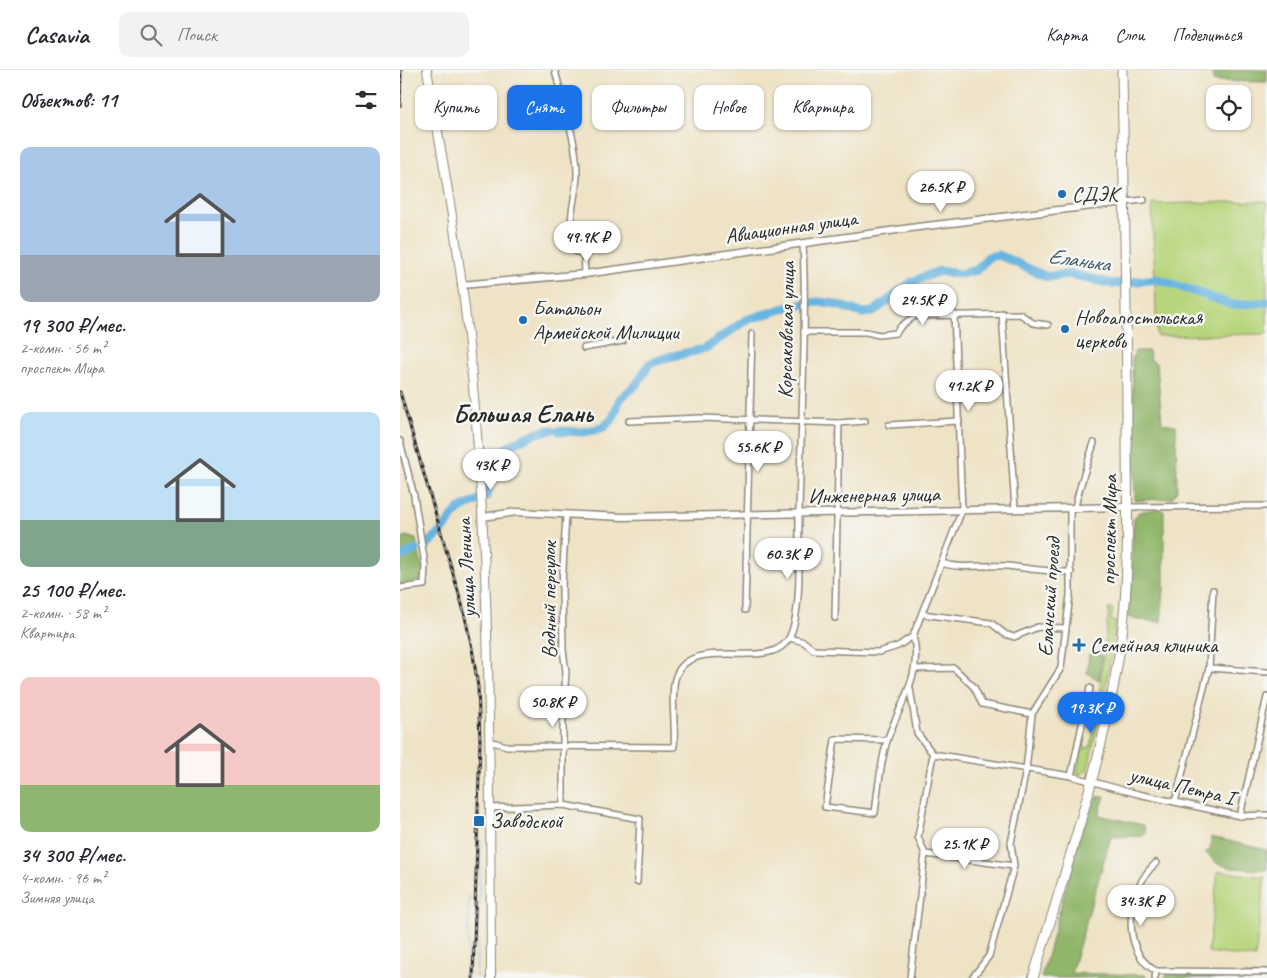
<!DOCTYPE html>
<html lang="ru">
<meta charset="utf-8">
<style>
body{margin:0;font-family:Caveat,sans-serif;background:#f2f2f3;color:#2b2b33;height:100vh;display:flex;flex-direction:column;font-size:19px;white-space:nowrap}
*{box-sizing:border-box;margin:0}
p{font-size:16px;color:#7c7c81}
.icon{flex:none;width:28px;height:28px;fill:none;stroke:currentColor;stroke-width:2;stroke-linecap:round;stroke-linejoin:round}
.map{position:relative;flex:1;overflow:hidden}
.sheet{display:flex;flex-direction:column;background:#fff;width:400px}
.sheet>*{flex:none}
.top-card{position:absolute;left:15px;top:15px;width:475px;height:45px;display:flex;gap:10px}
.buttons{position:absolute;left:806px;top:15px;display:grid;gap:10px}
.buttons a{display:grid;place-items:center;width:45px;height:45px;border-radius:10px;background:#fff;box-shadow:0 1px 4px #0004;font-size:25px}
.price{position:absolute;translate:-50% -42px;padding:0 11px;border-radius:18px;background:#fff;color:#222;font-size:16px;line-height:32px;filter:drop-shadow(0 1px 2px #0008)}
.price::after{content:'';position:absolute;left:50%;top:30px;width:15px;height:11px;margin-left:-8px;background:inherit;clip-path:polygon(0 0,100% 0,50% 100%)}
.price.current{background:#1a73e8;color:#fff}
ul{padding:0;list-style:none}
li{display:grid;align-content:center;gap:10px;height:265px;padding:0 20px}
li span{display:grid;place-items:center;height:155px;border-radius:10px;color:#555}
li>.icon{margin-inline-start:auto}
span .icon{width:90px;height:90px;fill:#fffc;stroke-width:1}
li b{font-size:21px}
h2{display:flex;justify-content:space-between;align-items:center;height:60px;padding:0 20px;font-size:21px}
.pill{padding:0 18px;border-radius:10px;background:#fff;box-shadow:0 1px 4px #0004;font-size:18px;line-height:45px}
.pill.current{background:#1a73e8;color:#fff}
header{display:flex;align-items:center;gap:30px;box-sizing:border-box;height:70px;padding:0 25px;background:#fff;border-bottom:1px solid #e1e1e2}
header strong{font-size:24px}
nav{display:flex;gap:28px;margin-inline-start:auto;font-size:18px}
.search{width:350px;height:45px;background:#f2f2f3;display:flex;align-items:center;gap:12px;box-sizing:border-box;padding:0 18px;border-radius:10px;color:#7c7c81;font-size:19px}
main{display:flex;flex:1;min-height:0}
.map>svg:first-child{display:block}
</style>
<header>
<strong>Casavia</strong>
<div class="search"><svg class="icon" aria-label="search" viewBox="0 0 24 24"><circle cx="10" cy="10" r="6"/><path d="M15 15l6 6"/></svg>Поиск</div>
<nav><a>Карта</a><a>Слои</a><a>Поделиться</a></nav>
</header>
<main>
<section class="sheet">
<h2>Объектов: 11<svg class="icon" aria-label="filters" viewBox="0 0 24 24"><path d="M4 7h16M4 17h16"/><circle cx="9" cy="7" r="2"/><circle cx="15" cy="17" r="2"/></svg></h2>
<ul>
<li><span style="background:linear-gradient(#a9c7e8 70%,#9aa5b1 0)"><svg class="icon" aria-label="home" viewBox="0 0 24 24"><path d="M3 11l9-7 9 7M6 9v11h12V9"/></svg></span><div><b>19 300 ₽/мес.</b><p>2-комн. · 56 m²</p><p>проспект Мира</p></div></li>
<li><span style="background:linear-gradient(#bfe0f5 70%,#7fa58c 0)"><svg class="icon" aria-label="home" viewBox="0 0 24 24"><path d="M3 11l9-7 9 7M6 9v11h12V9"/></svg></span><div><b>25 100 ₽/мес.</b><p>2-комн. · 58 m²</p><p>Квартира</p></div></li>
<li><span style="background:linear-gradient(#f6c9c9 70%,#8fb573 0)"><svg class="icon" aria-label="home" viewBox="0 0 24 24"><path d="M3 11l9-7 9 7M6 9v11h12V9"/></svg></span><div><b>34 300 ₽/мес.</b><p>4-комн. · 96 m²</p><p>Зимняя улица</p></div></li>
</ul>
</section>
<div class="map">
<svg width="867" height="908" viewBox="0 0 867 908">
<rect width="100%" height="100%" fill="#f6f6f2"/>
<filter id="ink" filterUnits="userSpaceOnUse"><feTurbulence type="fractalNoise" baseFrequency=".02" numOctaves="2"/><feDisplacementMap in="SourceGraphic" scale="10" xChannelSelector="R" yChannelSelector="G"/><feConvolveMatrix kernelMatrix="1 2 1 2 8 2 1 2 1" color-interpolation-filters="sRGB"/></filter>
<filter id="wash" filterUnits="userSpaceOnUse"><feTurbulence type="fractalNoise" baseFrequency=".0096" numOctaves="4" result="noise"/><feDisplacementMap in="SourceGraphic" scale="20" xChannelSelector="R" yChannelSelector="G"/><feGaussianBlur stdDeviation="1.12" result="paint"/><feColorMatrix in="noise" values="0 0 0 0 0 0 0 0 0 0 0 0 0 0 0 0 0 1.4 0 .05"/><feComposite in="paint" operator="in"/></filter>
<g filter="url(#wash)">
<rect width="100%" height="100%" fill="#efe3c6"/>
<g fill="#b7d57b" stroke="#718053">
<polygon points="867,131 867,264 757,266 752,134"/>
<polygon points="709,538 713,540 711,550 716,552 704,626 688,699 682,704 677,703 681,680 690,677 702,624 700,615"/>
<polygon points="818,801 865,807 855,888 808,882"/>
</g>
<g fill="#91b66b" stroke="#5e704b">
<polygon points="813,0 867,0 867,12 813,11"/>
<polygon points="735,281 749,281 750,289 757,294 762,353 776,355 777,420 772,428 735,431 732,289"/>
<polygon points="755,439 764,441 764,520 761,552 737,550 728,547 734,448 739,442"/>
<polygon points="6,466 16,469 23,501 21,510 0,515 0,469"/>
<polygon points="689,584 702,585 699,610 687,603"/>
<polygon points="705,726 699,745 743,755 746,763 743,766 711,767 671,903 745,905 746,908 641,908 681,763 697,727"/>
<polygon points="811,767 867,780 867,800 832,798 818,794 805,782 810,781"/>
<polygon points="768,904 867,906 867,908 764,908"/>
</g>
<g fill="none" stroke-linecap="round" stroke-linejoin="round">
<g stroke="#66b4e0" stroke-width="1">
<polyline points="67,908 69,825"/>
<polyline points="76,908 81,770"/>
</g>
<g stroke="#66b4e0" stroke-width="9">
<polyline points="306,278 346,250 392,236 417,232 431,233 462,243 473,242 512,212 539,201 560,204 577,200 588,187 599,185 647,207 670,204 713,214 758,209 833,235 867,232"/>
<polyline points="159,361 183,362 203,358 213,348 220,329 237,314 249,294 268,287 300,280"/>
<path d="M25,476L41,462L58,440L87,426C90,417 84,408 87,399C92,381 133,362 151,360"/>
<polyline points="0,487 16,480"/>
</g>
</g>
</g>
<g filter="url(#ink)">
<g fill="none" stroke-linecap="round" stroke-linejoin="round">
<defs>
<g id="minor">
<path d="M155,0C162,31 178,74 177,106C175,136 165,150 177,182L184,183L185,204"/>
<polyline points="725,132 744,130"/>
<polyline points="602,243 615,439"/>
<polyline points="404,262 466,262 479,265 496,263 501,256 515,246 620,244 633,253 648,255"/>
<polyline points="184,278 223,271"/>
<polyline points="229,351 301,348 439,353 465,351"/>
<polyline points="489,355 559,351"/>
<polyline points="0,371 14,426 25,495 24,515 0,518"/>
<path d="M675,437C680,414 687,395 694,373"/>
<polyline points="727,437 867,436"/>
<path d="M541,493C563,500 585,494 608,496C629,499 650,502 671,502"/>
<polyline points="345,540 352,264"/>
<polyline points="522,544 591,553 605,564 614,567 638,557 666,558"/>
<polyline points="435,548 439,353"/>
<polyline points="390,568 404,572 414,580 479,582 498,576 513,566 562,440 554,244"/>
<polyline points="809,598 867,602"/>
<polyline points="515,599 554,598 574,617 582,634 632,644"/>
<polyline points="510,618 517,663 533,684 671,706 738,724 840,746 867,745"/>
<path d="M487,670L435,669L425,737L475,743C478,719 480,695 487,671C498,636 524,604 513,566"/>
<path d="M89,671L107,676L274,677C276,658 270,621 276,606C293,562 373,605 390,566C403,538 398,474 399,441C401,352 407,262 403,173"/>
<polyline points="533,684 518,767 525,784 614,796 611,773 626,700 632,644 661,598 670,525 670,438"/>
<polyline points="671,706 690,618"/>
<polyline points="775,732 809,598 813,520"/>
<polyline points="163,735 163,648 166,601 163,580 162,516 166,445"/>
<polyline points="89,738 163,735 240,749 237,812"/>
<polyline points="840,746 867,627"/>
<polyline points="756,901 867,902"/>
<polyline points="510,908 525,784"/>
<polyline points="572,908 589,886 614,796"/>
<path d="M755,908L756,901C719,881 727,818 756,793"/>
</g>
<g id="tertiary">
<polyline points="61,215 185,204 518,157 725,132"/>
<polyline points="82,447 117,442 223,447 727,437"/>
</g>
<path id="secondary" d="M27,0C44,95 61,190 70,285C91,492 90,701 91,908"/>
<path id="primary" d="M633,908C667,795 706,682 722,564C730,498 727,431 727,365C727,243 724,122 722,0"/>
</defs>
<use href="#minor" stroke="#8d8778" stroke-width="8"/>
<use href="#tertiary" stroke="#8d8778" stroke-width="9"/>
<use href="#secondary" stroke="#8d8778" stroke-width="10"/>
<use href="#primary" stroke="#8d8778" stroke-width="11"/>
<use href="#minor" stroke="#fff" stroke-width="5"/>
<use href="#tertiary" stroke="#fff" stroke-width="6"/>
<use href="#secondary" stroke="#fff" stroke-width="8"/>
<use href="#primary" stroke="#fff" stroke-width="9"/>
<defs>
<g id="rail">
<polyline points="0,36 1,0"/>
<polyline points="0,322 63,538 72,578 78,617 80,671 73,908"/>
</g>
</defs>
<use href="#rail" stroke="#2b2b2b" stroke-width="3"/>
<use href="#rail" stroke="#f6f6f2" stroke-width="1" stroke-dasharray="4" stroke-linecap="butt"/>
</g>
</g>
<g fill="#1f6fb2" stroke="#f6f6f2" stroke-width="2">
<circle cx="662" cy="124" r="5"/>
<circle cx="123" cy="250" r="5"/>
<circle cx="665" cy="259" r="5"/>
<path d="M676.5 567.5h5v5h5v5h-5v5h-5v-5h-5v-5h5z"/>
<rect x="73" y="745" width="12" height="12" rx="2.5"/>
</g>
<g text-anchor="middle" stroke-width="5" stroke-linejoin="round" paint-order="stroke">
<g font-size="21" fill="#2b2b2b" stroke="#f6f6f2" text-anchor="start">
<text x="672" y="131">СДЭК</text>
<text x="133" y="245">Батальон<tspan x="133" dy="24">Армейской Милиции</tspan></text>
<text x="675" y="254">Новоапостольская<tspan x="675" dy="24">церковь</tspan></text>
<text x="690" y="582">Семейная клиника</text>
<text x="90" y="758">Заводской</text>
</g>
<g font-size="21" fill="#2b2b2b" stroke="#f6f6f2">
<text transform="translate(391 157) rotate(-8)" y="7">Авиационная улица</text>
<text transform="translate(386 260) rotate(-89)" y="7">Корсаковская улица</text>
<text transform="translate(474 425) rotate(-1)" y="7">Инженерная улица</text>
<text transform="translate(709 460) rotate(-89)" y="7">проспект Мира</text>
<text transform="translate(66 498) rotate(-93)" y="7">улица Ленина</text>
<text transform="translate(649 527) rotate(-86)" y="7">Еланский проезд</text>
<text transform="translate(149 530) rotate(-90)" y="7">Водный переулок</text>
<text transform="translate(782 716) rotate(13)" y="7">улица Петра I</text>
</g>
<g font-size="22" font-style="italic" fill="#405b6a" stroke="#f6f6f2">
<text transform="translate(679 189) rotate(8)" y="8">Еланька</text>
</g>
<g font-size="26" font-weight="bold" fill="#2b2b2b" stroke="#f6f6f2">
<text x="123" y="352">Большая Елань</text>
</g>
</g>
</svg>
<div class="buttons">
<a><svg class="icon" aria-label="locate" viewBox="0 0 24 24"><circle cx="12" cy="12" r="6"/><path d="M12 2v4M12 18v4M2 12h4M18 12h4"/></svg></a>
</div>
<b class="price" style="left:541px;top:143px">26.5K ₽</b>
<b class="price" style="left:187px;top:193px">49.9K ₽</b>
<b class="price" style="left:523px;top:256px">24.5K ₽</b>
<b class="price" style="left:569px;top:342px">41.2K ₽</b>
<b class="price" style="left:358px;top:403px">55.6K ₽</b>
<b class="price" style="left:91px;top:421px">43K ₽</b>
<b class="price" style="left:388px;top:510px">60.3K ₽</b>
<b class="price" style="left:153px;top:658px">50.8K ₽</b>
<b class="price current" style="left:691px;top:664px">19.3K ₽</b>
<b class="price" style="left:565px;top:800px">25.1K ₽</b>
<b class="price" style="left:741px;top:857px">34.3K ₽</b>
<div class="top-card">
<a class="pill">Купить</a>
<a class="pill current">Снять</a>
<a class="pill">Фильтры</a>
<a class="pill">Новое</a>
<a class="pill">Квартира</a>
</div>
</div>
</main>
